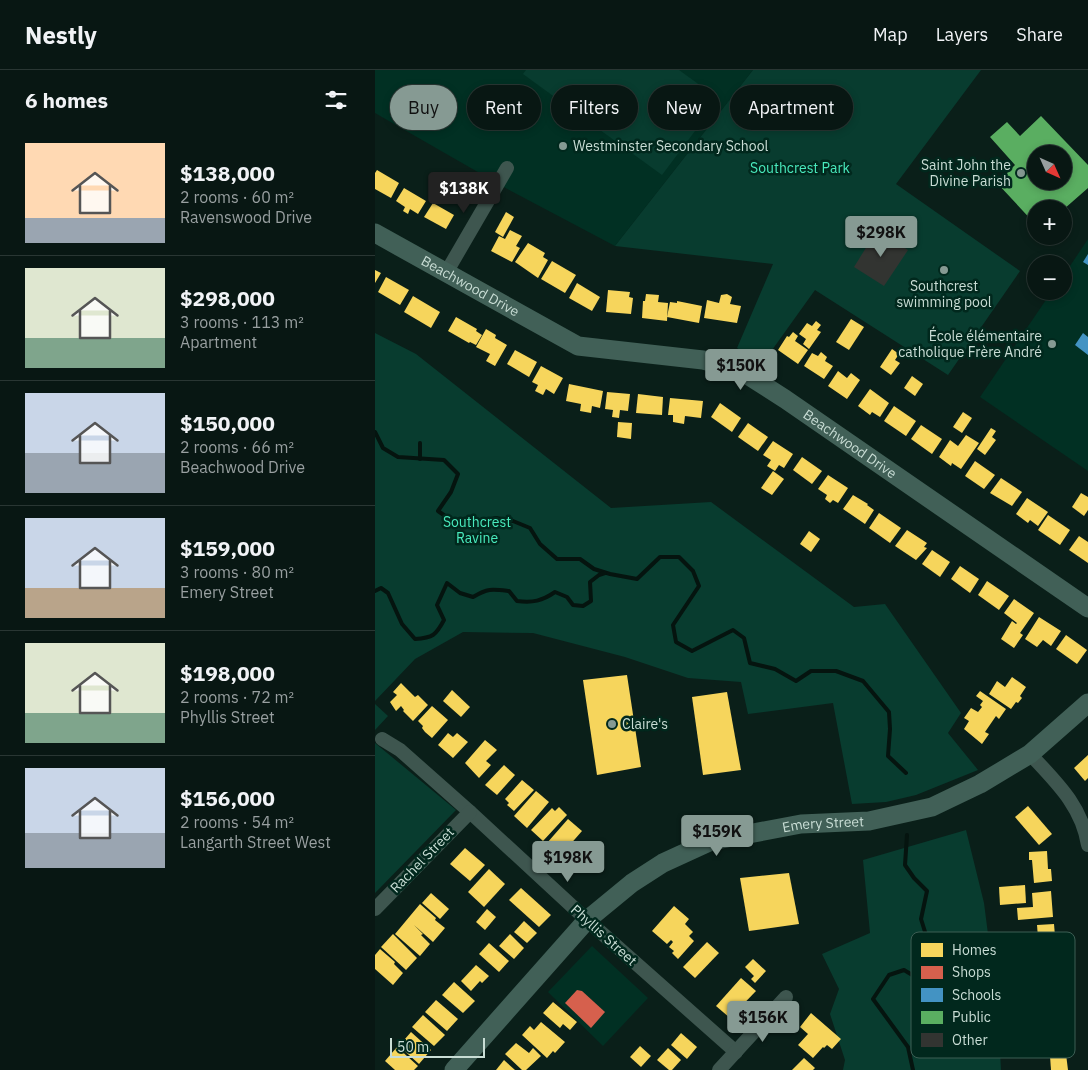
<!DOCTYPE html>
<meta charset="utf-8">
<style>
body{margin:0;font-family:"IBM Plex Sans",sans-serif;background:#11201c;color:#f1f3f6;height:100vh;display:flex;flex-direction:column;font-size:19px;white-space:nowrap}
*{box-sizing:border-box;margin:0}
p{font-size:16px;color:#989fa0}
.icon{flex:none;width:28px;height:28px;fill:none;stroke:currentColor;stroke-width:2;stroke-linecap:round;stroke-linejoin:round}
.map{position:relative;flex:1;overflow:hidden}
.drawer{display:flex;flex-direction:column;background:#081713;width:375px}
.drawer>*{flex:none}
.banner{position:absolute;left:15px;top:15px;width:475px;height:45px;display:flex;gap:10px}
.needle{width:32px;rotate:135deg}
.buttons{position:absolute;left:652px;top:75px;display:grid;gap:10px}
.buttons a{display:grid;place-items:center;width:45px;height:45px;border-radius:50%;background:#081713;box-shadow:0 2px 8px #0003,0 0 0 1px #293633;font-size:25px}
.scale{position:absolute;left:15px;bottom:12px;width:95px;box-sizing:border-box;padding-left:5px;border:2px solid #c9ddd5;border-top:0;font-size:14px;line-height:18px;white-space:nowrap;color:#c9ddd5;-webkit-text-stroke:4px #01281d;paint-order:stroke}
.price{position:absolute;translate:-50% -42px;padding:0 11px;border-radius:5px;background:#869a93;color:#111;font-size:16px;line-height:32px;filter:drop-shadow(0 1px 2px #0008)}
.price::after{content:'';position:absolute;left:50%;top:30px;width:15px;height:11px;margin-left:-8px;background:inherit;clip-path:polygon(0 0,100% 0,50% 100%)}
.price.selected{background:#222;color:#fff}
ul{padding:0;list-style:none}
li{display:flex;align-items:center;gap:15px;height:125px;padding:0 25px}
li+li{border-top:1px solid #293633}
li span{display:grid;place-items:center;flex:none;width:140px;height:100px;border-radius:0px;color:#555}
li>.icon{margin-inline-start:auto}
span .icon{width:60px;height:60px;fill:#fffc;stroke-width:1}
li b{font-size:21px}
h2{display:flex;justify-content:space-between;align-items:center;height:60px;padding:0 25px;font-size:21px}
.tag{padding:0 18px;border-radius:22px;background:#081713;box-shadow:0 2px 8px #0003,0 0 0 1px #293633;font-size:18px;line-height:45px}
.tag.selected{background:#869a93;color:#111}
header{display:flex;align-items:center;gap:30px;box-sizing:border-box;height:70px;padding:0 25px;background:#081713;border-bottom:1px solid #293633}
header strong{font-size:24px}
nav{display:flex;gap:28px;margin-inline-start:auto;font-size:18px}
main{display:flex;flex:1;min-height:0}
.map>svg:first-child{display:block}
</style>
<header>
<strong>Nestly</strong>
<nav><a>Map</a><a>Layers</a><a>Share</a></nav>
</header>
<main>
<section class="drawer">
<h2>6 homes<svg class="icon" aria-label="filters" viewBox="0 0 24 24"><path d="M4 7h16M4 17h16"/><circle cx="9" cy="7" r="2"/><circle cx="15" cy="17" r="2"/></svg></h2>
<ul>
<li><span style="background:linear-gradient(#ffd9b3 75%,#9aa5b1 0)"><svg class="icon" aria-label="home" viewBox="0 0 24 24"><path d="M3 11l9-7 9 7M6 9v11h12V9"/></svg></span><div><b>$138,000</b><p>2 rooms · 60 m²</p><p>Ravenswood Drive</p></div></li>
<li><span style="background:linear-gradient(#dfe7d0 70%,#7fa58c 0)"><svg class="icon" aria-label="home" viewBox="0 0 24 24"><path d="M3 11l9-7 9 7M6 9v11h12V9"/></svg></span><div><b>$298,000</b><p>3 rooms · 113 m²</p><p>Apartment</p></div></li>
<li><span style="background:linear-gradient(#c9d6e8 60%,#9aa5b1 0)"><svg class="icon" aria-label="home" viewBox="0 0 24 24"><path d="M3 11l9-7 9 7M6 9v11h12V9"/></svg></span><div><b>$150,000</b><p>2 rooms · 66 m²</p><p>Beachwood Drive</p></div></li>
<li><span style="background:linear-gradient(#c9d6e8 70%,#b9a48a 0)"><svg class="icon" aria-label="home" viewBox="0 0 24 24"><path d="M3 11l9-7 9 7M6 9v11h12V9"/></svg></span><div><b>$159,000</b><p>3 rooms · 80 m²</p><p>Emery Street</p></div></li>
<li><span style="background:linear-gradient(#dfe7d0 70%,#7fa58c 0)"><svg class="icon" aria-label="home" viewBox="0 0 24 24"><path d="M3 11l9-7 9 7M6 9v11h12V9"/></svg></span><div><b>$198,000</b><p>2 rooms · 72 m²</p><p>Phyllis Street</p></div></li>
<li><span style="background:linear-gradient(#c9d6e8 65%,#9aa5b1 0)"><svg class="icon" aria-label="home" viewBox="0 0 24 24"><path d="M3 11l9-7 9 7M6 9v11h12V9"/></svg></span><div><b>$156,000</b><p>2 rooms · 54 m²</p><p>Langarth Street West</p></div></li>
</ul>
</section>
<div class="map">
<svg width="713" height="1000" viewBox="0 0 713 1000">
<rect width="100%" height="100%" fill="#0a1f19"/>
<g fill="#013023">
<polygon points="0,0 378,0 240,176 136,121 0,43"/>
<polygon points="713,169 713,401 605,327 677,221 689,221 689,205"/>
<polygon points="217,876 273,928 228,976 173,922"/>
</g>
<g fill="#083c2f">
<polygon points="151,0 304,0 344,29 287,105 148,4"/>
<polygon points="378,0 606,0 521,114 645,201 573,305 440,220 387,294 362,278 398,194 240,176"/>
<polygon points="0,263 41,284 236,438 336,432 479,537 510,534 586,643 573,663 603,700 541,725 511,732 477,734 458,633 373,644 366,612 313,608 250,587 158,563 88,562 40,589 0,631"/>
<polygon points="0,634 13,646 0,660"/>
<polygon points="0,673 81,740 0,823"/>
<polygon points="591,760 609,833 623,942 626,1000 468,1000 470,990 455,944 464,919 447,884 495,863 488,790"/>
</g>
<g fill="#f6d55c">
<polygon points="2,100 24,113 16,128 0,119 0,103"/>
<polygon points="29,118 51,131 43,144 35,139 33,144 28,141 30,137 21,131"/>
<polygon points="58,133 79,145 71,159 49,147"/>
<polygon points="131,142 139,147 128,167 120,162"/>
<polygon points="135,160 147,166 141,176 145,178 137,192 116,181 124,166 130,169"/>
<polygon points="153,173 170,183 168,187 173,190 163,208 140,192"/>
<polygon points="177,191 201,205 190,223 166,209"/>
<polygon points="0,200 6,203 0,213"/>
<polygon points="11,207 34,220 25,235 3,222"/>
<polygon points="202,213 225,227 217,241 194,228"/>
<polygon points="233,220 255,222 254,227 258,228 256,244 231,242"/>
<polygon points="271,224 284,225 283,232 293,233 292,251 267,248 268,231 270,231"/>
<polygon points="352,224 357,227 355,234 366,236 362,253 329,248 332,230 344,233 346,225"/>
<polygon points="38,226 65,242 56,258 29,242"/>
<polygon points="302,231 327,236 324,253 292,247 295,232 302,233"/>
<polygon points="81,247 102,259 101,261 107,265 101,275 95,272 94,273 73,261"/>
<polygon points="476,249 489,257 474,280 461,272"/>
<polygon points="441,251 446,255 442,260 446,262 434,279 428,274 431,269 424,264 432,253 437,256"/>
<polygon points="111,259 121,265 120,268 132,275 120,296 111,291 115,284 101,277"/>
<polygon points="418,262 423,266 420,271 433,280 423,294 403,280 412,266 414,267"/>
<polygon points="517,279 524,284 520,290 525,293 516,305 505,297"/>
<polygon points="140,280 162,292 154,307 132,294"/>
<polygon points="446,282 452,287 450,291 458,296 449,309 429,296 437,283 443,286"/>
<polygon points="166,296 188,308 179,324 171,319 168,325 160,321 163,315 157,312"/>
<polygon points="463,301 472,308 476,303 485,310 472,329 453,316"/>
<polygon points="537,306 548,314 540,326 529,318"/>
<polygon points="194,314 228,321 225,338 217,336 216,343 205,341 206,334 191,331"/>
<polygon points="495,319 514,333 505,347 497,342 495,345 483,336"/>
<polygon points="232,322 255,324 253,341 245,340 244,348 237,347 238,340 230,339"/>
<polygon points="263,324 288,327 287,345 261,343"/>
<polygon points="295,328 328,331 326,348 310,346 309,354 298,352 298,345 293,345"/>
<polygon points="345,333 366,348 357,362 336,347"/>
<polygon points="519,336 541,351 531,366 509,351"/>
<polygon points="588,342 597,348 587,363 578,357"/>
<polygon points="243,352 257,353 256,369 242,367"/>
<polygon points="373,353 393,367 383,381 363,367"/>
<polygon points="546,355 567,369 557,384 536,369"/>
<polygon points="616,358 621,361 617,367 621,370 610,385 602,379"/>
<polygon points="591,365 604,373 586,399 577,393 576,396 564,387 575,370 583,376"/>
<polygon points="398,371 418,384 409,398 404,395 400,401 392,396 396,390 388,385"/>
<polygon points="427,387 447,401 437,414 418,400"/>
<polygon points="600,391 620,405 609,419 590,406"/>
<polygon points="398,401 409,409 397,425 386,418"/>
<polygon points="453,405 473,418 463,433 458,430 455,433 450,429 452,425 443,419"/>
<polygon points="626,408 647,422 637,436 615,423"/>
<polygon points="706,423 713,427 713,440 709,446 697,437"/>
<polygon points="478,425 493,434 492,435 499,440 490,454 468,439"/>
<polygon points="652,428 673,442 663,456 655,450 653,453 641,444"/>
<polygon points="504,443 526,458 515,473 494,458"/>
<polygon points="673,445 695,460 685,475 663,460"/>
<polygon points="532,460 552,473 549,477 552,478 541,490 520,476"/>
<polygon points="434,461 445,469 436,482 425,474"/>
<polygon points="704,466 713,472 713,493 694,480"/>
<polygon points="557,480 575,492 565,507 547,494"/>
<polygon points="585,496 604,509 595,523 576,509"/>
<polygon points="612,511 634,526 624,540 603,525"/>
<polygon points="639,529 659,543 645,563 648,565 639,578 626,569 637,551 641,554 642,553 629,543"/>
<polygon points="664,547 686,561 676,576 668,570 662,577 650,569"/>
<polygon points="691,565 712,580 702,594 681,579"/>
<polygon points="252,605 266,697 222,705 208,610"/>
<polygon points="637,607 651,617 645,626 647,628 643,633 641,632 636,639 614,624 622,611 630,617"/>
<polygon points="26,613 40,627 43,625 53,635 38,651 28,641 29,640 26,636 21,641 15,632 22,625 18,622"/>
<polygon points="77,620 95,637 86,647 68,631"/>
<polygon points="605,621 631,639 624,649 621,646 610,662 614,664 607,674 589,659 594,651 589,648 596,638 603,642 607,637 605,635 608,631 601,626"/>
<polygon points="352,622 366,700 328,705 317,627"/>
<polygon points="57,636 73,650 57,668 50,662 47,658 48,656 43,651"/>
<polygon points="73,663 78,667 82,663 93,672 78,688 63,675"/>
<polygon points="110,670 122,680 111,691 116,695 104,708 90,693"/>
<polygon points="713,685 713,708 710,711 699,698"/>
<polygon points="129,695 140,705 122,725 110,715"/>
<polygon points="147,710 159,720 139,741 132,735 134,733 130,729"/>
<polygon points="161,721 174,732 152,758 139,746"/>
<polygon points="653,736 677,764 664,775 640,747"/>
<polygon points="184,737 192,745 168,771 156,760 177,738 180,741"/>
<polygon points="193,749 207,761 186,785 172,773"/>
<polygon points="90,778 110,795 95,811 75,794"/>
<polygon points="672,781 673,799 676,799 677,811 659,813 657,790 654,790 654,782"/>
<polygon points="114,799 130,814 109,837 93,822"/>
<polygon points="414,803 424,854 374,861 365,808"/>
<polygon points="650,815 651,833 625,835 624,817"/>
<polygon points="146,818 176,845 164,857 134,830"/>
<polygon points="676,821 678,847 643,850 642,838 658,837 657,823"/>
<polygon points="56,823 74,839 65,849 47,833"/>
<polygon points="45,834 61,848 60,850 70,858 58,872 39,855 48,864 46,865 55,874 45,886 20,864"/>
<polygon points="299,836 314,849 310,854 318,862 314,866 319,871 303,889 297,883 299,881 294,877 298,872 296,870 292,874 277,861"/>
<polygon points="112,839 121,847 110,860 101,852"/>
<polygon points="149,851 162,863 152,873 139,862"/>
<polygon points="679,854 681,878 664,880 662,855"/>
<polygon points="18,864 42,888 31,900 6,877"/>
<polygon points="135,864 149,878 139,889 124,876"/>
<polygon points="332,872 344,883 320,908 308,897"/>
<polygon points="114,873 134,891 124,902 104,884"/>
<polygon points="5,879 20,892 19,894 28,903 18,915 0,899 0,885"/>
<polygon points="378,889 391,901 380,913 376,909 379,906 370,897"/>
<polygon points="101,895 114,906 107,913 105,911 96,921 86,911"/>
<polygon points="366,908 381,921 355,948 341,936"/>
<polygon points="79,912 100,931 88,943 67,925"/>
<polygon points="61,930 83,949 72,961 50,942"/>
<polygon points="178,932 202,952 195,960 188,954 185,958 168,943"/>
<polygon points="436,943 466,969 457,979 452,975 449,978 448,977 438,988 423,975 433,964 425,957"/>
<polygon points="48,945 70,965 59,976 37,957"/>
<polygon points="166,952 190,972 180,983 178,981 172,988 147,965 155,956 159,960"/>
<polygon points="36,962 56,980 44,994 24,976"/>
<polygon points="306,963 322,977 312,989 296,975"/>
<polygon points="141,973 154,983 158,978 166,986 151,1000 147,1000 130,984"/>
<polygon points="265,976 276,986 266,997 255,987"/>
<polygon points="22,977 43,996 39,1000 20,1000 10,991"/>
<polygon points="293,978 306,990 297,1000 294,1000 282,990"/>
<polygon points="691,984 693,1000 676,1000 675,986"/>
<polygon points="429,988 440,998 438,1000 417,1000"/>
<polygon points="129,990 140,1000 121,1000"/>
</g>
<polygon fill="#d6604d" points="202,920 207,921 230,942 216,958 190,933"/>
<g fill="#4393c3">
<polygon points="713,184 713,195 708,192"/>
<polygon points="708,263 713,267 713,285 700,275"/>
</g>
<path fill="#5aae61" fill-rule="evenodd" d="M666,46L713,95V118L689,139H661V155L622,113L640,95L615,67L632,52L645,66ZM661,84H689V111H661Z"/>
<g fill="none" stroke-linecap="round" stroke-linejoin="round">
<g stroke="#05140f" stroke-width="4">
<polyline points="0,362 8,378 23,387 69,390 83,404 76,422 63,441 76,450 99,453 121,448 138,451 155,458 165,474 182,489 205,489 219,499 235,504 262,509 285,487 304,487 318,501 324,516 298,555 301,572 317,581 358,560 369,568 375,593 400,599 421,611 436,601 461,601 488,611 514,642 515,659 513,686 531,703"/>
<polyline points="45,389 45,373"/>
<path d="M0,521L6,518L13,523L27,554L40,569C58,568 61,565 69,550L62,535L72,513L85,523L98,527C113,518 117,519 134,521L142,531C158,533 167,531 180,522L192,527L198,535L208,536L216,531L215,512L224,505L230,503"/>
<polyline points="532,765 530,795 539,808 552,821 546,849 551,865 565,878 587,880 588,897 574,916 559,918 529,900 514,905 498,929 533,977 538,1000"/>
</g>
</g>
<polygon fill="#323431" points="502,160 533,180 509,216 479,197"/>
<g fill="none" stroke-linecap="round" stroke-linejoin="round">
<g stroke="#3e564f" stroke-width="14">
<polyline points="71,203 132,98"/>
<polyline points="7,669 25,680 95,742 212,850 361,982"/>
<path d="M655,684C681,712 707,736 713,775"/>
<polyline points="0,839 95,742"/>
<polyline points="344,1000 411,927"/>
</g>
<g stroke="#416057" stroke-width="19">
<path id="s1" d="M0,163L203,276L328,290L363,299L410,329L713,538"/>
<path id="s2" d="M79,1000L212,850L257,813L288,793L336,771L426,754L494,751L557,737L605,714L655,684L713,633"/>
</g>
</g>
<g fill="#869a93" stroke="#01281d" stroke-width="2">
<circle cx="188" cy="76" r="5"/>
<circle cx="646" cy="103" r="5"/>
<circle cx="569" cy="200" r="5"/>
<circle cx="677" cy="274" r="5"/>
<circle cx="237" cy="654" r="5"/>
</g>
<g text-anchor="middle" stroke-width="5" stroke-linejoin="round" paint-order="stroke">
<g font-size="14" fill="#c9ddd5" stroke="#01281d" text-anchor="start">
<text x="198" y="81">Westminster Secondary School</text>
<text x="636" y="100" text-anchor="end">Saint John the<tspan x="636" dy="16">Divine Parish</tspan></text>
<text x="569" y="221" text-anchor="middle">Southcrest<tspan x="569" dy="16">swimming pool</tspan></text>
<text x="667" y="271" text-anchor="end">École élémentaire<tspan x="667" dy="16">catholique Frère André</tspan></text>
<text x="247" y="659">Claire's</text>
</g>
<g font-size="14" fill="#49eabd" stroke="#01281d">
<text x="425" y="103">Southcrest Park</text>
<text x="102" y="457">Southcrest<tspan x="102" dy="16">Ravine</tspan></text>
</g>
<g font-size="14" fill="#c9ddd5" stroke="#01281d">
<text dy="5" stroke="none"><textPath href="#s1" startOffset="109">Beachwood Drive</textPath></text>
<text dy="5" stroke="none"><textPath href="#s1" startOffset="529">Beachwood Drive</textPath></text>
<text dy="5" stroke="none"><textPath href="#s2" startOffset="462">Emery Street</textPath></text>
<text transform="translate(47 790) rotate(-46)" y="5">Rachel Street</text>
<text transform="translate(229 865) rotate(42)" y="5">Phyllis Street</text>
</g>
</g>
<rect x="536" y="862" width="164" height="126" rx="8" fill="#01281d" stroke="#3d5e54" stroke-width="1"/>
<rect x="546" y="873" width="22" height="14" fill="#f6d55c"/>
<rect x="546" y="896" width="22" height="13" fill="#d6604d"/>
<rect x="546" y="918" width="22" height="14" fill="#4393c3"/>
<rect x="546" y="941" width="22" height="13" fill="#5aae61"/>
<rect x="546" y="963" width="22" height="14" fill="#323431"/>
<g font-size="14" fill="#c9ddd5">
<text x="577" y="885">Homes</text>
<text x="577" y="907">Shops</text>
<text x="577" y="930">Schools</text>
<text x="577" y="952">Public</text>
<text x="577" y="975">Other</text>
</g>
</svg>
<div class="buttons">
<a><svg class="needle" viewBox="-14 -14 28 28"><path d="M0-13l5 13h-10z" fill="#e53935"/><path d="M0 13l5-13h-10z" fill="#989fa0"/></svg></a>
<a>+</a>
<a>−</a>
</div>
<div class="scale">50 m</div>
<b class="price selected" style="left:89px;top:144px">$138K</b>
<b class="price" style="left:506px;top:188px">$298K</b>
<b class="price" style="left:366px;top:321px">$150K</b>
<b class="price" style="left:342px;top:787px">$159K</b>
<b class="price" style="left:193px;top:813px">$198K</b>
<b class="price" style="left:388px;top:973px">$156K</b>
<div class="banner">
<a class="tag selected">Buy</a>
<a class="tag">Rent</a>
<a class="tag">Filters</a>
<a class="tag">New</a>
<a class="tag">Apartment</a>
</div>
</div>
</main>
